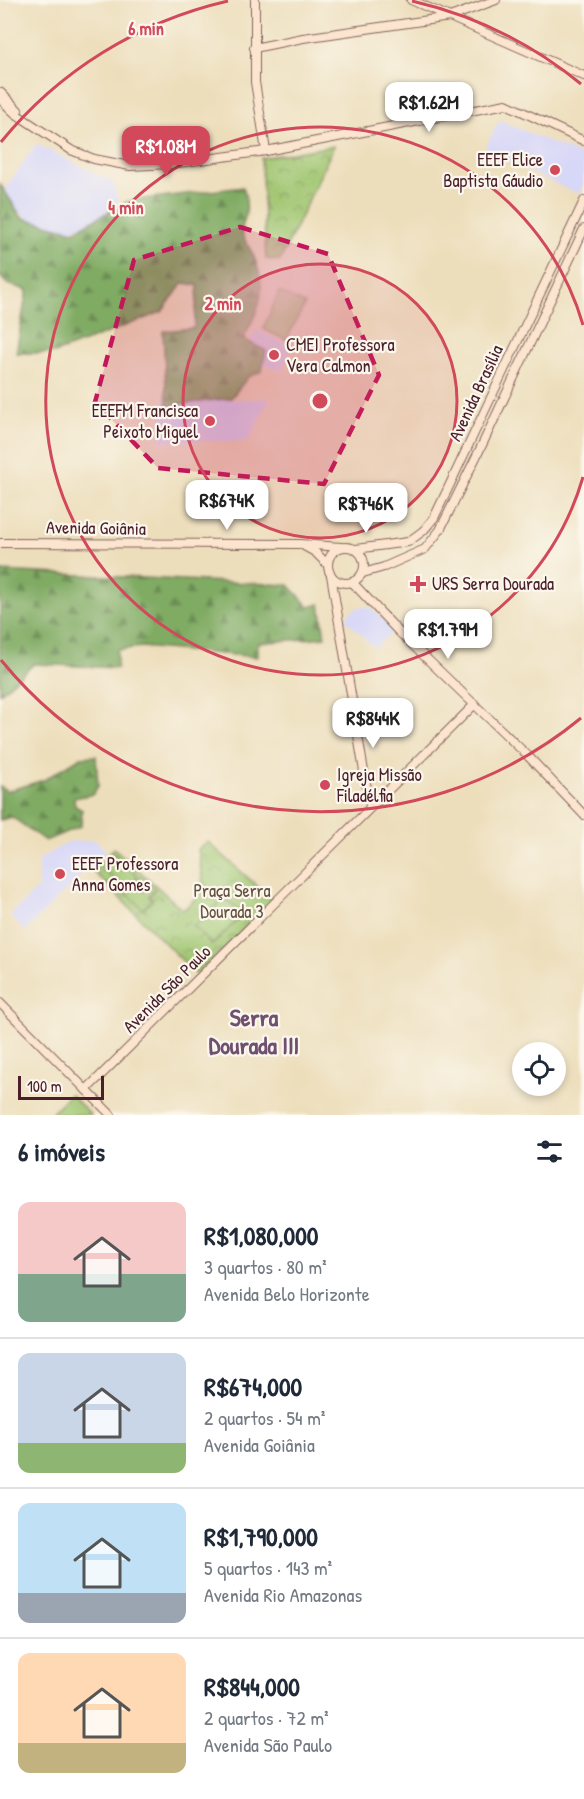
<!DOCTYPE html>
<html lang="pt">
<meta charset="utf-8">
<style>
body{margin:0;font-family:"Patrick Hand",sans-serif;background:#f2f2f3;color:#1f2937;height:100vh;display:flex;flex-direction:column;font-size:22px;white-space:nowrap}
*{box-sizing:border-box;margin:0}
p{font-size:20px;color:#747a83}
.icon{flex:none;width:33px;height:33px;fill:none;stroke:currentColor;stroke-width:2;stroke-linecap:round;stroke-linejoin:round}
.map{position:relative;height:1115px;overflow:hidden}
.side{display:flex;flex-direction:column;background:#fff;flex:1}
.side>*{flex:none}
.tools{position:absolute;left:512px;top:1042px;display:grid;gap:12px}
.tools a{display:grid;place-items:center;width:54px;height:54px;border-radius:50%;background:#fff;box-shadow:0 3px 9px #0003;font-size:30px}
.scale{position:absolute;left:18px;bottom:15px;width:86px;box-sizing:border-box;padding-left:6px;border:3px solid #4a1f2b;border-top:0;font-size:16px;line-height:21px;white-space:nowrap;color:#4a1f2b;-webkit-text-stroke:4px #fbf7ec;paint-order:stroke}
.price{position:absolute;translate:-50% -51px;padding:0 14px;border-radius:12px;background:#fff;color:#222;font-size:20px;line-height:39px;filter:drop-shadow(0 2px 3px #0008)}
.price::after{content:'';position:absolute;left:50%;top:36px;width:18px;height:14px;margin-left:-9px;background:inherit;clip-path:polygon(0 0,100% 0,50% 100%)}
.price.current{background:#d1495b;color:#fff}
ul{padding:0;list-style:none}
li{display:flex;align-items:center;gap:18px;height:150px;padding:0 18px}
li+li{border-top:2px solid #e0e1e3}
li span{display:grid;place-items:center;flex:none;width:168px;height:120px;border-radius:12px;color:#555}
li>.icon{margin-inline-start:auto}
span .icon{width:72px;height:72px;fill:#fffc;stroke-width:1}
li b{font-size:26px}
h2{display:flex;justify-content:space-between;align-items:center;height:72px;padding:0 18px;font-size:26px}
.map>svg:first-child{display:block}
</style>
<div class="map">
<svg width="584" height="1115" viewBox="0 0 584 1115">
<defs>
<pattern id="forest-firs" width="22" height="20" patternUnits="userSpaceOnUse" patternTransform="scale(1.5)"><rect width="22" height="20" fill="#80ab63"/><path d="M5 1l3.5 6h-7zM16 11l3.5 6h-7z" fill="#6b8b52"/></pattern>
<pattern id="park-crowns" width="20" height="18" patternUnits="userSpaceOnUse" patternTransform="scale(1.5)"><rect width="20" height="18" fill="#a0c671"/><path d="M2 6a3 3 0 1 1 6 0M12 15a3 3 0 1 1 6 0" fill="none" stroke="#84a05d"/></pattern>
</defs>
<rect width="100%" height="100%" fill="#fbf7ec"/>
<filter id="ink" filterUnits="userSpaceOnUse"><feTurbulence type="fractalNoise" baseFrequency=".0167" numOctaves="2"/><feDisplacementMap in="SourceGraphic" scale="12" xChannelSelector="R" yChannelSelector="G"/><feConvolveMatrix kernelMatrix="1 2 1 2 8 2 1 2 1" color-interpolation-filters="sRGB"/></filter>
<filter id="wash" filterUnits="userSpaceOnUse"><feTurbulence type="fractalNoise" baseFrequency=".008" numOctaves="4" result="noise"/><feDisplacementMap in="SourceGraphic" scale="24" xChannelSelector="R" yChannelSelector="G"/><feGaussianBlur stdDeviation="1.35" result="paint"/><feColorMatrix in="noise" values="0 0 0 0 0 0 0 0 0 0 0 0 0 0 0 0 0 1.4 0 .05"/><feComposite in="paint" operator="in"/></filter>
<g filter="url(#wash)">
<rect width="100%" height="100%" fill="#eddebb"/>
<g fill="#d7d7f8">
<polygon points="499,120 584,157 584,183 579,194 484,151"/>
<polygon points="36,144 113,182 121,210 65,232 30,220 0,197"/>
<polygon points="257,330 291,346 282,371 265,364 250,340"/>
<polygon points="270,399 248,441 161,441 162,401"/>
<polygon points="359,607 370,607 394,630 375,648 346,620 349,613"/>
<polygon points="95,840 106,851 25,931 10,916 38,888 38,860 68,842"/>
</g>
<g fill="url(#forest-firs)" stroke="#656547" stroke-width="1.5">
<path d="M0,184L22,218L74,231L128,201L243,187C246,195 247,205 246,214C245,220 241,226 242,232C243,240 251,249 254,257C269,291 259,309 243,339L266,351L262,371L248,377L231,398L167,406L163,331L194,328L198,285L183,283L162,312L55,353H16L27,290L7,284L0,276Z"/>
<polygon points="0,571 289,585 309,607 320,604 325,637 258,643 258,657 141,647 117,650 117,668 34,664 0,693"/>
<polygon points="96,756 98,786 93,794 74,798 75,806 82,810 81,826 45,841 12,817 0,820 0,786 7,791 44,780 81,757"/>
</g>
<g fill="url(#park-crowns)" stroke="#75724e" stroke-width="1.5">
<polygon points="334,146 280,261 266,259 261,158"/>
<polygon points="208,842 275,902 196,974 93,871 114,848 183,910 204,891 198,849"/>
</g>
<g fill="#a0c671" stroke="#75724e" stroke-width="1.5">
<polygon points="279,292 305,304 286,340 263,329"/>
<polygon points="115,854 138,876 124,890 103,868"/>
<polygon points="141,876 155,889 149,896 152,900 143,909 126,892 134,884 145,892 136,882"/>
<polygon points="225,898 243,915 212,945 194,926"/>
<polygon points="70,1094 91,1115 50,1115"/>
</g>
</g>
<g filter="url(#ink)">
<g fill="none" stroke-linecap="round" stroke-linejoin="round">
<defs>
<g id="secondary">
<polyline points="255,0 255,82 266,151"/>
<polyline points="411,0 584,76"/>
<polyline points="254,48 303,38 450,17 496,0"/>
<polyline points="0,92 18,110"/>
<polyline points="0,99 16,114 71,150 94,159 130,166 171,164 266,151 506,104 584,141"/>
<polyline points="0,543 300,544 341,547"/>
<polyline points="304,546 315,552 328,565"/>
<circle cx="346" cy="565" r="18"/>
<polyline points="356,549 408,542 423,531 434,518 584,201"/>
<polyline points="363,573 384,567 425,549 440,530 483,443 584,229"/>
<polyline points="331,575 370,807"/>
<polyline points="352,582 399,632 527,755 584,815"/>
<polyline points="0,1003 111,1115"/>
<polyline points="86,1090 475,704"/>
</g>
</defs>
<use href="#secondary" stroke="#83625d" stroke-width="10"/>
<use href="#secondary" stroke="#fbe5cf" stroke-width="8"/>
</g>
</g>
<path fill="#c2185b" fill-opacity="0.2" stroke="#c2185b" stroke-width="4.5" stroke-dasharray="12 8" stroke-linejoin="round" d="M240,227L328,254L379,375L324,484L158,468L95,402L134,260Z"/>
<circle cx="320" cy="401" r="137" fill="#d1495b" fill-opacity=".12"/>
<g fill="none" stroke="#d1495b" stroke-width="3">
<circle cx="320" cy="401" r="137"/>
<path d="M583 477A274 274 0 1 1 583 325"/>
<path d="M581 718A411 411 0 0 1 1 660M1 142A411 411 0 0 1 228 1M412 1A411 411 0 0 1 581 84"/>
</g>
<g fill="#d1495b" stroke="#fbf7ec" stroke-width="2">
<circle cx="555" cy="170" r="6"/>
<circle cx="274" cy="355" r="6"/>
<circle cx="210" cy="421" r="6"/>
<path d="M415 575h6v6h6v6h-6v6h-6v-6h-6v-6h6z"/>
<circle cx="325" cy="785" r="6"/>
<circle cx="60" cy="874" r="6"/>
</g>
<g text-anchor="middle" stroke-width="4.5" stroke-linejoin="round" paint-order="stroke">
<g font-size="18" fill="#4a1f2b" stroke="#fbf7ec" text-anchor="start">
<text x="543" y="166" text-anchor="end">EEEF Elice<tspan x="543" dy="21">Baptista Gáudio</tspan></text>
<text x="286" y="351">CMEI Professora<tspan x="286" dy="21">Vera Calmon</tspan></text>
<text x="198" y="417" text-anchor="end">EEEFM Francisca<tspan x="198" dy="21">Peixoto Miguel</tspan></text>
<text x="432" y="590">URS Serra Dourada</text>
<text x="337" y="781">Igreja Missão<tspan x="337" dy="21">Filadélfia</tspan></text>
<text x="72" y="870">EEEF Professora<tspan x="72" dy="21">Anna Gomes</tspan></text>
</g>
<g font-size="18" fill="#4a1f2b" stroke="#fbf7ec">
<text transform="translate(476 393) rotate(-65)" y="6">Avenida Brasília</text>
<text transform="translate(96 528) rotate(1)" y="6">Avenida Goiânia</text>
<text transform="translate(167 989) rotate(-45)" y="6">Avenida São Paulo</text>
</g>
<g font-size="18" fill="#645140" stroke="#fbf7ec">
<text x="232" y="897">Praça Serra<tspan x="232" dy="21">Dourada 3</tspan></text>
</g>
<g font-size="24" font-weight="bold" fill="#705071" stroke="#fbf7ec">
<text x="254" y="1026">Serra<tspan x="254" dy="28">Dourada III</tspan></text>
</g>
</g>
<circle cx="320" cy="401" r="9" fill="#d1495b" stroke="#fbf7ec" stroke-width="3"/>
<g font-size="18" text-anchor="middle" font-weight="bold" fill="#d1495b" stroke="#fbf7ec" stroke-width="4.5" stroke-linejoin="round" paint-order="stroke">
<text x="146" y="35">6 min</text>
<text x="126" y="214">4 min</text>
<text x="223" y="310">2 min</text>
</g>
</svg>
<div class="tools">
<a><svg class="icon" aria-label="locate" viewBox="0 0 24 24"><circle cx="12" cy="12" r="6"/><path d="M12 2v4M12 18v4M2 12h4M18 12h4"/></svg></a>
</div>
<div class="scale">100 m</div>
<b class="price" style="left:429px;top:133px">R$1.62M</b>
<b class="price current" style="left:166px;top:177px">R$1.08M</b>
<b class="price" style="left:227px;top:531px">R$674K</b>
<b class="price" style="left:366px;top:534px">R$746K</b>
<b class="price" style="left:448px;top:660px">R$1.79M</b>
<b class="price" style="left:373px;top:749px">R$844K</b>
</div>
<section class="side">
<h2>6 imóveis<svg class="icon" aria-label="filters" viewBox="0 0 24 24"><path d="M4 7h16M4 17h16"/><circle cx="9" cy="7" r="2"/><circle cx="15" cy="17" r="2"/></svg></h2>
<ul>
<li><span style="background:linear-gradient(#f6c9c9 60%,#7fa58c 0)"><svg class="icon" aria-label="home" viewBox="0 0 24 24"><path d="M3 11l9-7 9 7M6 9v11h12V9"/></svg></span><div><b>R$1,080,000</b><p>3 quartos · 80 m²</p><p>Avenida Belo Horizonte</p></div></li>
<li><span style="background:linear-gradient(#c9d6e8 75%,#8fb573 0)"><svg class="icon" aria-label="home" viewBox="0 0 24 24"><path d="M3 11l9-7 9 7M6 9v11h12V9"/></svg></span><div><b>R$674,000</b><p>2 quartos · 54 m²</p><p>Avenida Goiânia</p></div></li>
<li><span style="background:linear-gradient(#bfe0f5 75%,#9aa5b1 0)"><svg class="icon" aria-label="home" viewBox="0 0 24 24"><path d="M3 11l9-7 9 7M6 9v11h12V9"/></svg></span><div><b>R$1,790,000</b><p>5 quartos · 143 m²</p><p>Avenida Rio Amazonas</p></div></li>
<li><span style="background:linear-gradient(#ffd9b3 75%,#c2b280 0)"><svg class="icon" aria-label="home" viewBox="0 0 24 24"><path d="M3 11l9-7 9 7M6 9v11h12V9"/></svg></span><div><b>R$844,000</b><p>2 quartos · 72 m²</p><p>Avenida São Paulo</p></div></li>
</ul>
</section>
